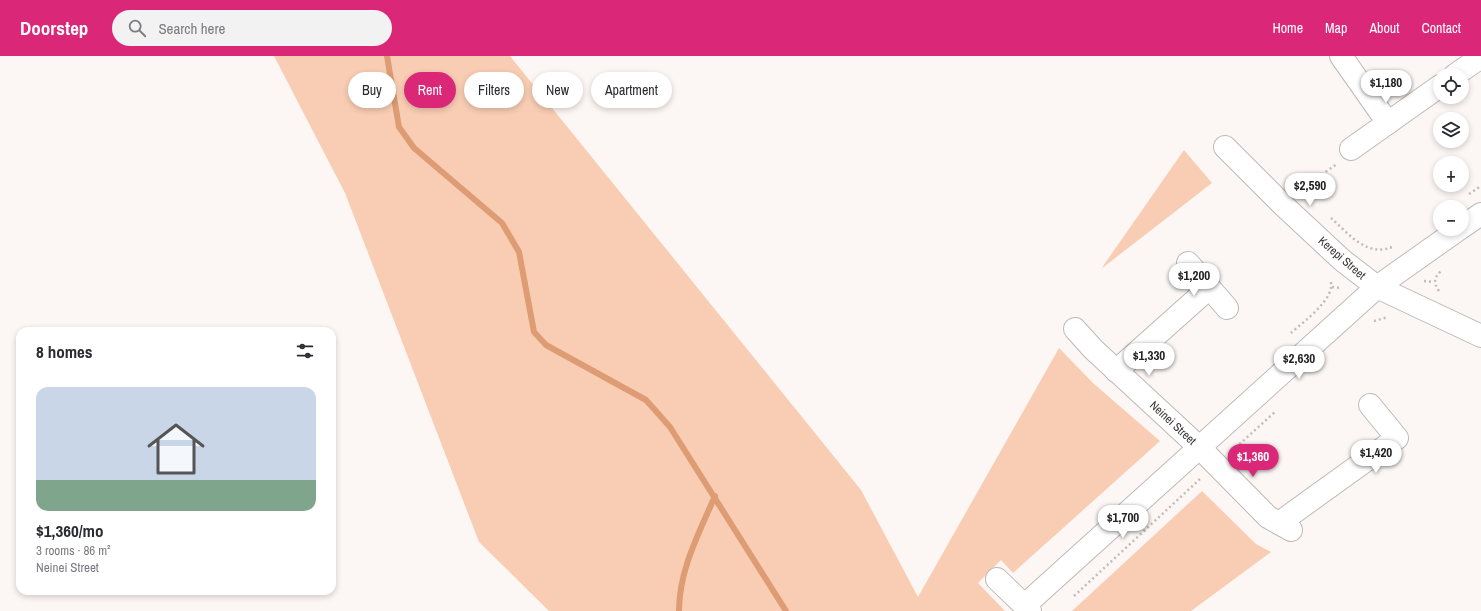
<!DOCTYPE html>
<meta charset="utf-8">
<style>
body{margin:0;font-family:"Archivo Narrow",sans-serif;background:#f2f2f3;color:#2b2b33;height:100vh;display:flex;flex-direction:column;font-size:15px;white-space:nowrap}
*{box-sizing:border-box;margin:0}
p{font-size:13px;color:#7c7c81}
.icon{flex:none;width:22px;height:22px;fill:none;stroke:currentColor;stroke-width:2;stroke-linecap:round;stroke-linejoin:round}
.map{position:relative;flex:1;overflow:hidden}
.side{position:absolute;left:16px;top:271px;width:320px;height:268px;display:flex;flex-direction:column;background:#fff;border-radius:12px;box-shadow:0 2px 6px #0003}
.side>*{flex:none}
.top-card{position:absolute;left:348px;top:16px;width:380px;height:36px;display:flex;gap:8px}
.fabs{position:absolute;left:1433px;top:12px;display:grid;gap:8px}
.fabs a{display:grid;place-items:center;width:36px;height:36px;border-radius:50%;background:#fff;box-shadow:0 2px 6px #0003;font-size:20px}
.price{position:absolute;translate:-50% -34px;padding:0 9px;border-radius:14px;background:#fff;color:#222;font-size:13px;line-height:26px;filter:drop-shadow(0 1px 2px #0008)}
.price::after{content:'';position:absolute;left:50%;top:24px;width:12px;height:9px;margin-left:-6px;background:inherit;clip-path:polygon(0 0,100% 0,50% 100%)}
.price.current{background:#db2777;color:#fff}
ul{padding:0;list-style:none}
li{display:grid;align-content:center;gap:8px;height:212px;padding:0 20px}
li+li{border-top:1px solid #e1e1e2}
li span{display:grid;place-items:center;height:124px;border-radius:12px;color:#555}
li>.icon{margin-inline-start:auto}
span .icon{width:72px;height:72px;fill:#fffc;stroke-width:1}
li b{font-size:17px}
h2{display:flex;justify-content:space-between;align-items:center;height:48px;padding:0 20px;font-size:17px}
.chip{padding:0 14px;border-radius:18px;background:#fff;box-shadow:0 2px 6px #0003;font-size:14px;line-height:36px}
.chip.current{background:#db2777;color:#fff}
header{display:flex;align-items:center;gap:24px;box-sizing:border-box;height:56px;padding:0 20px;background:#db2777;color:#fff}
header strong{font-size:19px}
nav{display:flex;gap:22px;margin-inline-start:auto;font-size:14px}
.search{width:280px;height:36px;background:#f2f2f3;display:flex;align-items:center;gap:10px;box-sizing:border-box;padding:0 14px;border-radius:22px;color:#7c7c81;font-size:15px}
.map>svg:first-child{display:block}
</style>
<header>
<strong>Doorstep</strong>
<div class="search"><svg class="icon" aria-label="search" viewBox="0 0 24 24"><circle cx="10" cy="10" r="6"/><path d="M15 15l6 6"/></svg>Search here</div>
<nav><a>Home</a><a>Map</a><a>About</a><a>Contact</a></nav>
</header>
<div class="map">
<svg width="1481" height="555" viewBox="0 0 1481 555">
<rect width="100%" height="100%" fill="#fcf7f4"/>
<g fill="#f9cdb3">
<polygon points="274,0 510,0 861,434 918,541 1059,292 1094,328 1160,385 1013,517 1001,504 978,527 1005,555 549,555 479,486 345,137"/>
<polygon points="1184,94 1212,127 1101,213"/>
<polygon points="1202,435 1256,488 1271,496 1191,555 1072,555"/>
</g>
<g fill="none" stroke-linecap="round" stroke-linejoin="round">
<g stroke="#dd9c73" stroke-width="6">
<polyline points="387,0 399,71 414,92 502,167 519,196 534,276 546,289 646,344 670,371 786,555"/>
<path d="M679,555C679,514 699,477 715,440"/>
</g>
<defs>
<g id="minor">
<polyline points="1341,0 1388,67"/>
<polyline points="1455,19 1481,1"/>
<polyline points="1225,91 1283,149 1342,204 1377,231 1481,280"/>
<polyline points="1351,93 1440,30"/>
<polyline points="1462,171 1481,158"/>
<polyline points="1188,207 1227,252"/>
<polyline points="1075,273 1093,293 1199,391 1268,461 1291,474"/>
<polyline points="1116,315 1209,232"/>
<polyline points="1279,467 1397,382 1370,349"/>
<polyline points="997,523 1030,555"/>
<polyline points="1024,550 1377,231 1459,173"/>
</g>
</defs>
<use href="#minor" stroke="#beb9b6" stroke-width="24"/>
<g stroke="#c1bcba" stroke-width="2.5" stroke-dasharray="2 3" stroke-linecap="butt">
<polyline points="1305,130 1337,108"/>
<polyline points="1469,138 1481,130"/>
<path d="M1331,162C1349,178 1368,203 1394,190"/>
<polyline points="1424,225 1434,226"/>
<polyline points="1332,231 1341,232"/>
<path d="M1439,235C1433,226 1434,222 1441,215"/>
<polyline points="1374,265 1388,261"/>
<path d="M1291,277C1303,266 1338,241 1330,224"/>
<polyline points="1232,395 1276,355"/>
<polyline points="1074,540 1200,423"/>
</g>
<use href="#minor" stroke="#fff" stroke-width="22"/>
</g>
<g text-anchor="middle" stroke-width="4" stroke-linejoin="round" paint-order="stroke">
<g font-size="12" fill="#3a3736" stroke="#fff">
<text transform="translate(1342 202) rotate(41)" y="4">Kerepi Street</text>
<text transform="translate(1173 367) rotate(43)" y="4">Neinei Street</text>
</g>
</g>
</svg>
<div class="fabs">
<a><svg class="icon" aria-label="locate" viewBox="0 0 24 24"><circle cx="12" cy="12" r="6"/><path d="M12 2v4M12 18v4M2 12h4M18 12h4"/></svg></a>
<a><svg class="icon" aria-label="layers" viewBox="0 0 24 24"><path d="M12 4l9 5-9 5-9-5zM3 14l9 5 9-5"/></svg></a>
<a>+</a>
<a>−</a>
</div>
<b class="price" style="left:1386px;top:48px">$1,180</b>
<b class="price" style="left:1310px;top:151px">$2,590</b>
<b class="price" style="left:1194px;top:241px">$1,200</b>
<b class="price" style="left:1149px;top:321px">$1,330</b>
<b class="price" style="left:1299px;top:324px">$2,630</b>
<b class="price" style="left:1376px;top:418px">$1,420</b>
<b class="price current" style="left:1253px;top:422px">$1,360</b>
<b class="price" style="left:1123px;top:483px">$1,700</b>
<div class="top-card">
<a class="chip">Buy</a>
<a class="chip current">Rent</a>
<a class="chip">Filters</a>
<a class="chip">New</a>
<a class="chip">Apartment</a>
</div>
<section class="side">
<h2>8 homes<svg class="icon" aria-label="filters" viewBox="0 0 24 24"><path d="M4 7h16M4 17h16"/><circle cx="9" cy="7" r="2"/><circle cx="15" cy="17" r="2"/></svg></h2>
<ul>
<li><span style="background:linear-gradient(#c9d6e8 75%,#7fa58c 0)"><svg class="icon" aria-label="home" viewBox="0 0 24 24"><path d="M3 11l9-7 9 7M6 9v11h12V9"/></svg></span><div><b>$1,360/mo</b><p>3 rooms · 86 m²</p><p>Neinei Street</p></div></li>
</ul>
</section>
</div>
